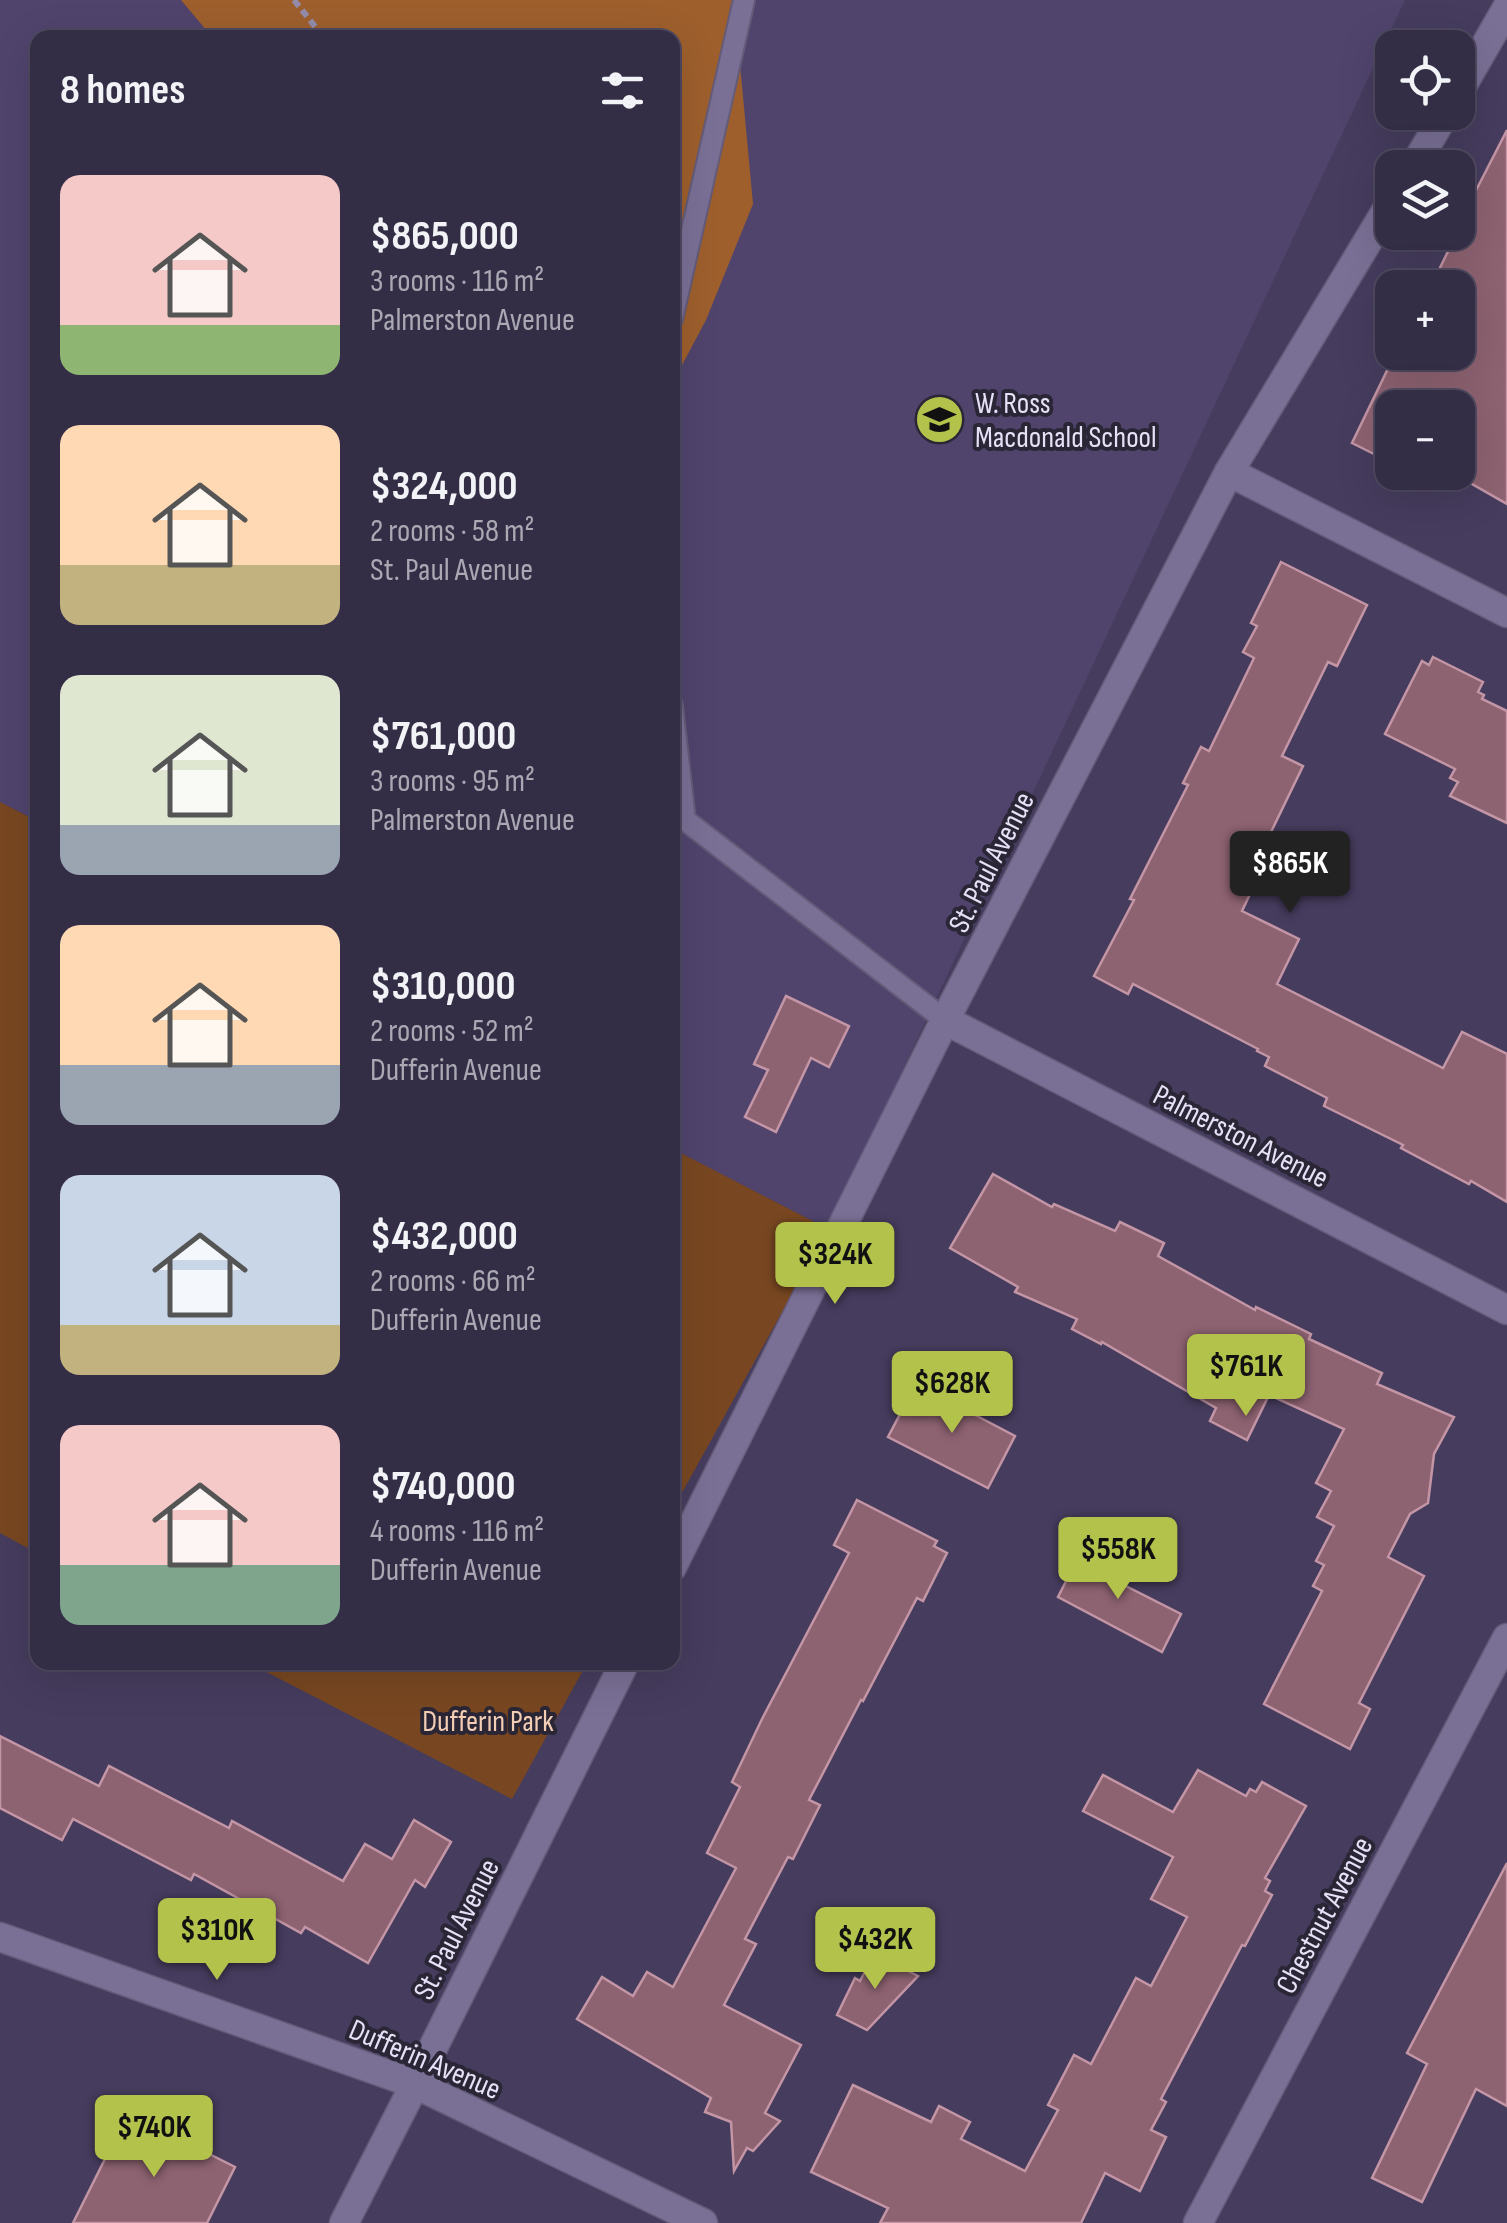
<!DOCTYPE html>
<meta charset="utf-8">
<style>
body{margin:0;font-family:"Sofia Sans Condensed",sans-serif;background:#3c354d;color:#f1f3f6;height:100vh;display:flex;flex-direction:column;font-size:38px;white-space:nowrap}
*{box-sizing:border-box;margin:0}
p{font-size:32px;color:#a9a8b3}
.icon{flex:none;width:55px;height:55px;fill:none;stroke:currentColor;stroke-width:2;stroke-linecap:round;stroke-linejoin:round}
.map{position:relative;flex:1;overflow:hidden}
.side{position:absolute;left:30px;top:30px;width:650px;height:1640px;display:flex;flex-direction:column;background:#342d46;border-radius:20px;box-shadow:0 10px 40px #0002,0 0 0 2px #4e495f}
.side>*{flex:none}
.tools{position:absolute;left:1375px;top:30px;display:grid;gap:20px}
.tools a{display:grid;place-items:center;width:100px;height:100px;border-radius:20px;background:#342d46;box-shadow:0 10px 40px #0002,0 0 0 2px #4e495f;font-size:50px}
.price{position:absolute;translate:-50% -85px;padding:0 22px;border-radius:10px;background:#b3c24b;color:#111;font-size:32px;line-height:65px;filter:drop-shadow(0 2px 5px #0008)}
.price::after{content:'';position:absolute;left:50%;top:60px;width:30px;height:22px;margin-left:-15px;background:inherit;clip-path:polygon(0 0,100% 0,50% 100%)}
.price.selected{background:#222;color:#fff}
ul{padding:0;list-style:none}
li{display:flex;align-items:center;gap:30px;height:250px;padding:0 30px}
li span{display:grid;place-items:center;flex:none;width:280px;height:200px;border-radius:20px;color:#555}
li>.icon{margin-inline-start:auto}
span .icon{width:120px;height:120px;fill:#fffc;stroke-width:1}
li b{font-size:42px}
h2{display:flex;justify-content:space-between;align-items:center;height:120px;padding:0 30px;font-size:42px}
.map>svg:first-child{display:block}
</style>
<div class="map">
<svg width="1507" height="2223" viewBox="0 0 1507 2223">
<rect width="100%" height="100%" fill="#463c5e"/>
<polygon fill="#50446d" points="0,0 1405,0 828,1229 673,1149 672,38 38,38 37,821 0,802"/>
<g fill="#784721">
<polygon points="0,802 37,821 37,1553 0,1533"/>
<polygon points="673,1149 828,1229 673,1509"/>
<polygon points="249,1663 587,1662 587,1663 512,1799"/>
</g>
<polygon fill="#9e5f2d" points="181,0 734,0 753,204 706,320 673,382 672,38 212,37"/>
<g fill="#8d6271" stroke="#c395a5" stroke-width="2.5">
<polygon points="1507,130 1507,504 1458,476 1458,408 1392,408 1392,463 1352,443 1396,352 1458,352 1458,315 1470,290 1437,274 1470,206 1468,206"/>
<polygon points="1281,562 1367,605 1337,666 1328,662 1282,756 1303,766 1258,859 1265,863 1242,911 1299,939 1277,984 1443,1068 1462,1032 1507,1054 1507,1202 1471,1181 1469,1184 1401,1148 1403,1145 1324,1106 1327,1098 1265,1066 1269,1057 1257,1051 1258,1049 1133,984 1128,994 1094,976 1134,900 1130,899 1188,785 1183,783 1201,747 1209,751 1254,658 1243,652 1257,626 1251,623"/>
<polygon points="1433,657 1483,682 1478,692 1484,695 1482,699 1507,711 1507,823 1450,796 1458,782 1450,778 1455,769 1385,734 1422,661 1429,665"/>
<polygon points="786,996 849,1026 829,1067 811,1058 776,1132 745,1117 768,1070 754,1064"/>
<polygon points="993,1174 1052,1207 1054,1204 1115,1231 1120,1222 1164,1243 1158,1256 1255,1310 1256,1307 1311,1334 1309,1339 1382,1373 1377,1384 1454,1417 1434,1454 1428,1503 1410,1514 1388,1557 1424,1576 1359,1703 1370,1709 1350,1749 1264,1704 1322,1591 1313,1586 1324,1565 1316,1561 1334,1526 1317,1517 1331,1491 1316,1483 1344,1429 1269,1395 1247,1440 1210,1421 1216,1408 1102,1342 1101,1344 1072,1329 1077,1319 1015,1292 1018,1287 950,1248"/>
<polygon points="916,1384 1015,1436 988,1488 888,1437"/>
<polygon points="857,1500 937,1541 934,1546 947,1553 923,1601 917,1598 863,1701 861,1700 809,1800 820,1805 793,1859 788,1857 745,1939 756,1944 724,2005 801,2045 765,2113 780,2121 753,2151 747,2148 734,2171 731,2122 705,2112 711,2098 577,2019 602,1977 633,1996 647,1972 673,1987 736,1868 707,1853 740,1787 732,1782 762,1719 849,1553 834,1545"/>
<polygon points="1082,1550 1122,1571 1116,1581 1181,1614 1162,1652 1058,1597"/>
<polygon points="0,1736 99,1786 109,1766 229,1828 232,1821 343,1881 365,1844 392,1859 414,1820 451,1842 425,1887 415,1880 368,1963 305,1927 301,1933 194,1874 191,1880 73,1819 62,1840 0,1808"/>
<polygon points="1198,1770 1246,1796 1250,1789 1256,1792 1262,1782 1306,1806 1265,1878 1270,1881 1265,1891 1272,1895 1245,1946 1242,1945 1161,2099 1166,2102 1151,2130 1166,2137 1140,2191 1105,2173 1081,2223 880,2223 888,2208 811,2172 853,2085 931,2122 939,2106 970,2122 961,2139 1025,2171 1058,2110 1048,2105 1074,2055 1091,2064 1136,1978 1151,1986 1187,1917 1151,1899 1173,1857 1083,1811 1103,1775 1173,1812"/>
<polygon points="1507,1863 1507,2106 1476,2089 1422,2202 1372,2178 1427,2064 1407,2053"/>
<polygon points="874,1954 918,1976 867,2030 837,2015 855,1978 860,1981"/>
<polygon points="128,2113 235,2167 207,2223 73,2223"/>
</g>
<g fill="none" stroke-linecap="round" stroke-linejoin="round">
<defs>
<g id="service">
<polyline points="672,319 744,0"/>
<polyline points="672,705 685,820 945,1020"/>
</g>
<g id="minor">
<polyline points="1229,472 1507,613"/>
<polyline points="945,1020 1507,1310"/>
<polyline points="0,1937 415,2084 703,2223"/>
<polyline points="1198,2223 1507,1638"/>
</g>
<polyline id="tertiary" points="344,2223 415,2084"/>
<g id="secondary">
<polyline points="1458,93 1507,8"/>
<polyline points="1413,168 1446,112"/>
<polyline points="672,1567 945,1020 1229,472 1392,201"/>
<polyline points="415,2084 625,1662"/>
</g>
</defs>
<use href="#service" stroke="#645b79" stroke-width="24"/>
<use href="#minor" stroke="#645b79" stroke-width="31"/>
<use href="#tertiary" stroke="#645b79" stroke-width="31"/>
<use href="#secondary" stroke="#645b79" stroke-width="31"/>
<polyline stroke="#938ba8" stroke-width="6" stroke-dasharray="8 5" stroke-linecap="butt" points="294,0 324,38"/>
<use href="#service" stroke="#7a7096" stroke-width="20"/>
<use href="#minor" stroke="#7a7096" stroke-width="28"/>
<use href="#tertiary" stroke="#7a7096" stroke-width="28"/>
<use href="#secondary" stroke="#7a7096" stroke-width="28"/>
</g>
<defs>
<symbol id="school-disc" viewBox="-11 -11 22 22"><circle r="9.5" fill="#b3c24b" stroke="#2a2636"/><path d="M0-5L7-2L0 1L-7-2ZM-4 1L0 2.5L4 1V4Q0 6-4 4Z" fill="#111"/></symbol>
</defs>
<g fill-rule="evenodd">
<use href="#school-disc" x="912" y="392" width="55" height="55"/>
</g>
<g text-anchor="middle" stroke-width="8" stroke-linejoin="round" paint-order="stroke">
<g font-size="30" fill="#e6e1f7" stroke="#2a2636" text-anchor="start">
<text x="975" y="413">W. Ross<tspan x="975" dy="34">Macdonald School</tspan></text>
</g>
<g font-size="30" fill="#e6e1f7" stroke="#2a2636">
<text transform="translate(991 862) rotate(-63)" y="10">St. Paul Avenue</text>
<text transform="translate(1241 1136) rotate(27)" y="10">Palmerston Avenue</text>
<text transform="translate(1324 1915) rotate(-62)" y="10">Chestnut Avenue</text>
<text transform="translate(456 1929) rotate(-63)" y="10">St. Paul Avenue</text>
<text transform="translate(425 2059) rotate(23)" y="10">Dufferin Avenue</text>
</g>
<g font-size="30" fill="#f3ceb5" stroke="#2a2636">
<text x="488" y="1731">Dufferin Park</text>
</g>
</g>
</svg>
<div class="tools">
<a><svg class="icon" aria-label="locate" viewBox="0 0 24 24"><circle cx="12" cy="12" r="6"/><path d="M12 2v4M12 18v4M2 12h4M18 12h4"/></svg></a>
<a><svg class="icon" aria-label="layers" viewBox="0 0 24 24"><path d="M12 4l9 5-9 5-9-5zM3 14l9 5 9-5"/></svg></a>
<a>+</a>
<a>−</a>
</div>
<b class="price selected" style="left:1290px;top:916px">$865K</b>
<b class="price" style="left:835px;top:1307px">$324K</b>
<b class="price" style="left:1246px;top:1419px">$761K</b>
<b class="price" style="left:952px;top:1436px">$628K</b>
<b class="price" style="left:1118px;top:1602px">$558K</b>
<b class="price" style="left:217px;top:1983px">$310K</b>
<b class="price" style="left:875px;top:1992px">$432K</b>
<b class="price" style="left:154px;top:2180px">$740K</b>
<section class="side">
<h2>8 homes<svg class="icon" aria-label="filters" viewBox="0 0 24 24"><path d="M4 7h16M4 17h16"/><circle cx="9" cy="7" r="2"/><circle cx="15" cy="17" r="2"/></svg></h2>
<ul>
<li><span style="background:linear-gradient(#f6c9c9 75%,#8fb573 0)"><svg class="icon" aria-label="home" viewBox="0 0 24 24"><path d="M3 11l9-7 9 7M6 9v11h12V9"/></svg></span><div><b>$865,000</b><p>3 rooms · 116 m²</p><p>Palmerston Avenue</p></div></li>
<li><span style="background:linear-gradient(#ffd9b3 70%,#c2b280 0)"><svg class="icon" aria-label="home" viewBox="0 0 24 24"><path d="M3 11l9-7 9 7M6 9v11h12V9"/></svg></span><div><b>$324,000</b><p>2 rooms · 58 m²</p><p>St. Paul Avenue</p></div></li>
<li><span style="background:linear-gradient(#dfe7d0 75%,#9aa5b1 0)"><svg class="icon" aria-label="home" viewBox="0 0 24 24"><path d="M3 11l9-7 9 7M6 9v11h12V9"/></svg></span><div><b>$761,000</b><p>3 rooms · 95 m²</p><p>Palmerston Avenue</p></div></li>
<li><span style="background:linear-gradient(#ffd9b3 70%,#9aa5b1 0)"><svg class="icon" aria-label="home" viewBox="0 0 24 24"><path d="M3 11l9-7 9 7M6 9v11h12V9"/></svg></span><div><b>$310,000</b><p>2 rooms · 52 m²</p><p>Dufferin Avenue</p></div></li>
<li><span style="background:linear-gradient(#c9d6e8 75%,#c2b280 0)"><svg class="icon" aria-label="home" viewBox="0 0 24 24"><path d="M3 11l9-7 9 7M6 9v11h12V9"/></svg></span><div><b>$432,000</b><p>2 rooms · 66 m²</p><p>Dufferin Avenue</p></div></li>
<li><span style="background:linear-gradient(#f6c9c9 70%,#7fa58c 0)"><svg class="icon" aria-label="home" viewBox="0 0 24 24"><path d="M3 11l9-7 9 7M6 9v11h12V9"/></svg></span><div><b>$740,000</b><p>4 rooms · 116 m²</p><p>Dufferin Avenue</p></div></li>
</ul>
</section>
</div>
